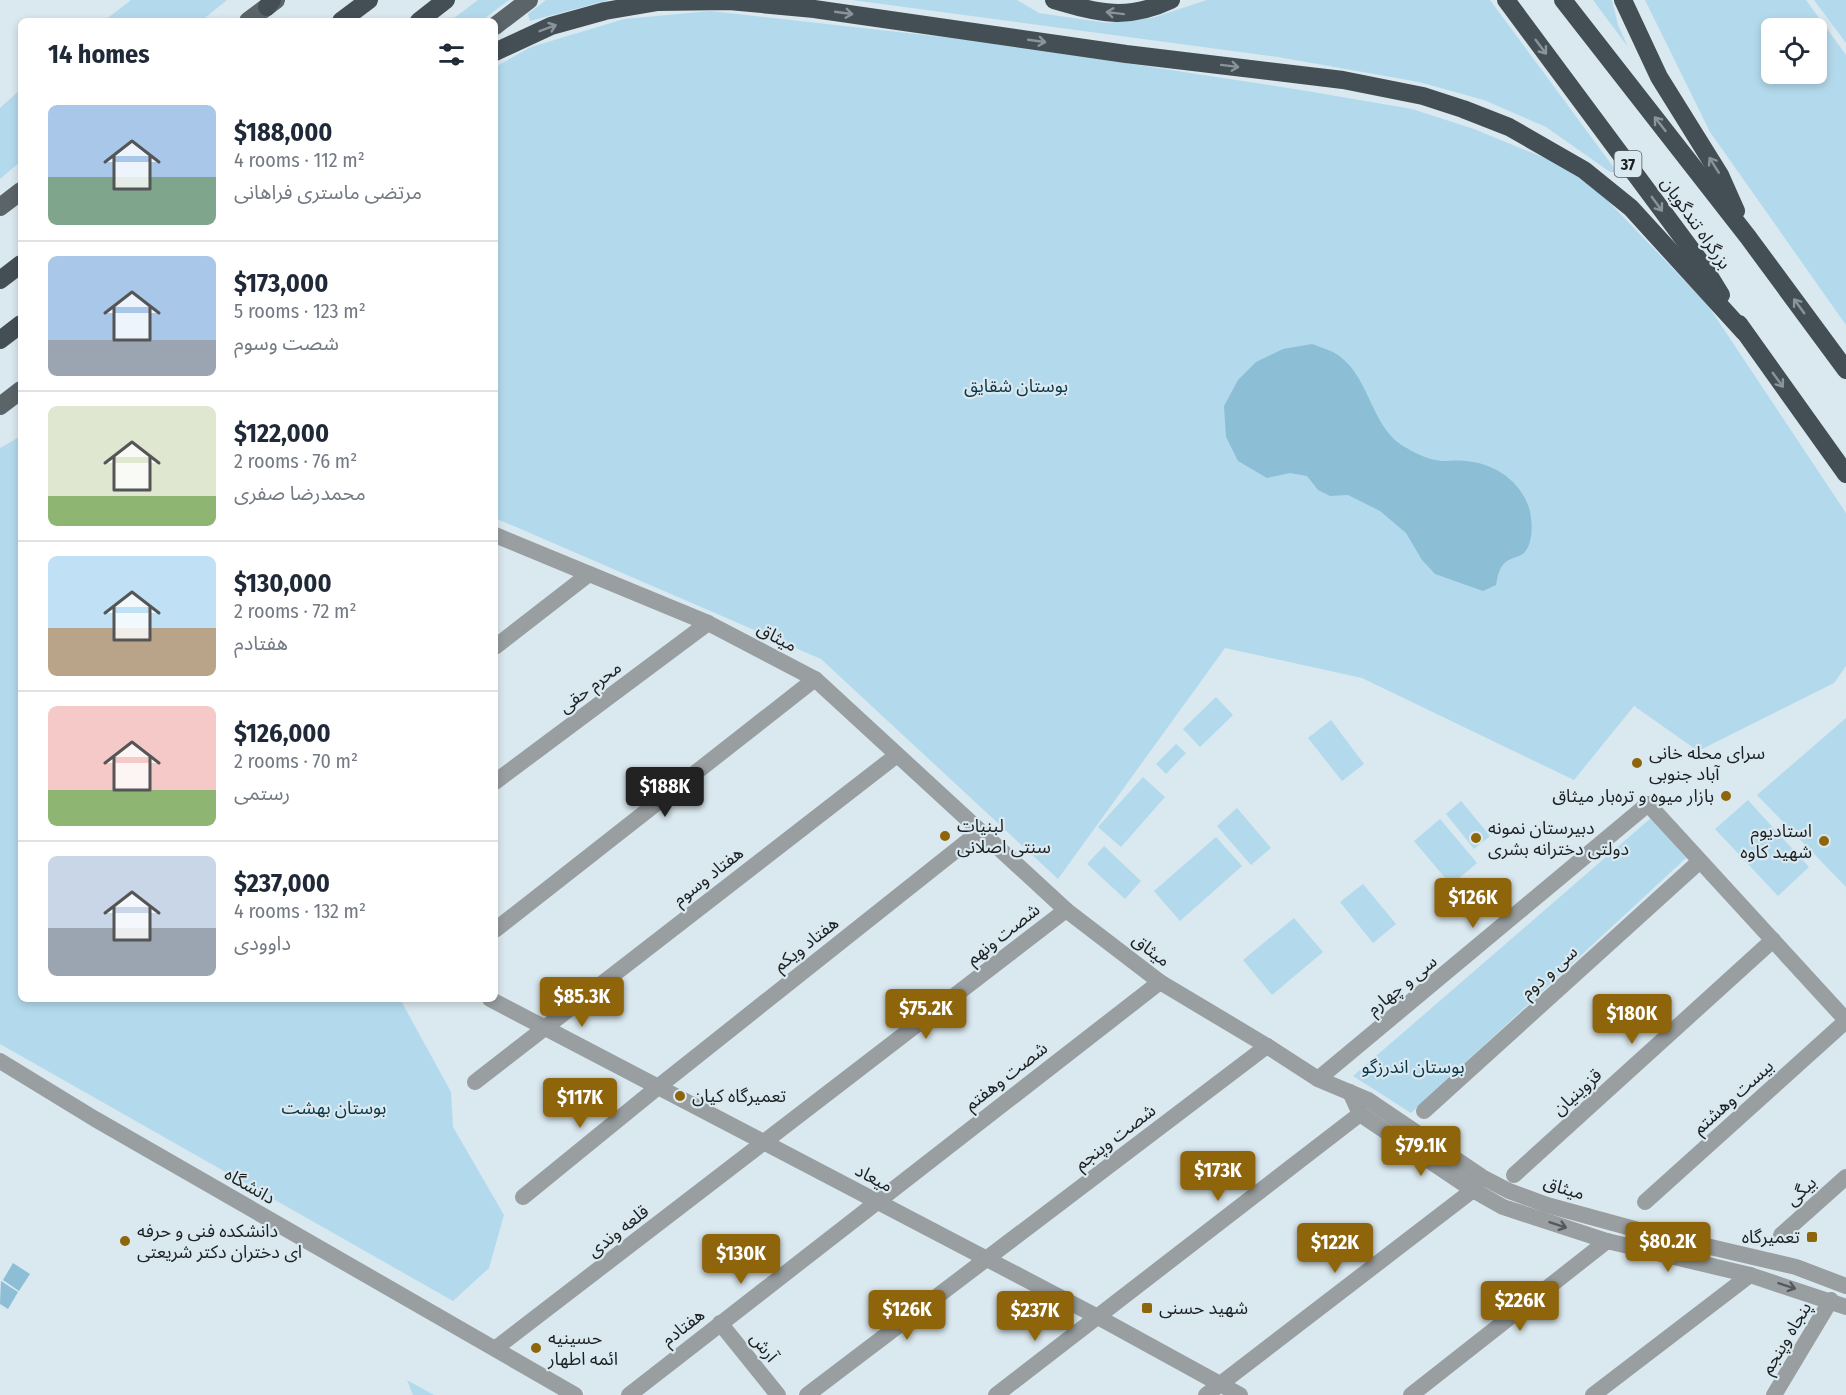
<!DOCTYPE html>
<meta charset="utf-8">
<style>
body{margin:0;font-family:"Fira Sans Condensed","Noto Sans Arabic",sans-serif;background:#f2f2f3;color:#1f2937;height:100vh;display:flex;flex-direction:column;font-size:22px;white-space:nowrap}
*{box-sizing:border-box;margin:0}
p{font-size:20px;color:#747a83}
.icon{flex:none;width:33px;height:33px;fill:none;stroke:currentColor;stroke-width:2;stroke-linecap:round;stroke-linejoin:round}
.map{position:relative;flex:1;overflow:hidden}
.panel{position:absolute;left:18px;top:18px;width:480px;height:984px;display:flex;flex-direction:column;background:#fff;border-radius:9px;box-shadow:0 3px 9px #0003}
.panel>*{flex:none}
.controls{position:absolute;left:1761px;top:18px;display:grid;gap:12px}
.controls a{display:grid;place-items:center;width:66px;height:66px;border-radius:9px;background:#fff;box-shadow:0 3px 9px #0003;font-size:30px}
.price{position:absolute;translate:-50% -51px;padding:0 14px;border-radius:6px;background:#8f650c;color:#fff;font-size:20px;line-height:39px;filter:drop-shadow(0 2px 3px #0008)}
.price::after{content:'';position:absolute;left:50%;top:36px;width:18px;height:14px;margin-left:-9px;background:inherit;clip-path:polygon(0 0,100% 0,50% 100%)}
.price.current{background:#222;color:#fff}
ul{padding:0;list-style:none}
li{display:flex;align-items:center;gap:18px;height:150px;padding:0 30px}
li+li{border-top:2px solid #e0e1e3}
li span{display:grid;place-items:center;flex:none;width:168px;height:120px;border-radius:9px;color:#555}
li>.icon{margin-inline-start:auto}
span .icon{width:72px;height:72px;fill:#fffc;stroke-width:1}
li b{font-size:26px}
h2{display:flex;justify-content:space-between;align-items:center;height:72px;padding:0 30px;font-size:26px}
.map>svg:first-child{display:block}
</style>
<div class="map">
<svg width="1846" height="1395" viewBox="0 0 1846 1395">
<rect width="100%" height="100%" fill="#dae8ef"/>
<g fill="#b3daec" fill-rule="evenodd">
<polygon points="131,0 227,0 201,21 104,21"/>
<polygon points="478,0 509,0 481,21 450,21"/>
<polygon points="546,0 609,0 530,21 528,14"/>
<polygon points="852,0 1017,0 1039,13 1107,23 1152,18 1207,0 1490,0 1617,172 1610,172 1546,127 1484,100 1419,82 1278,57"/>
<polygon points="1593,0 1612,0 1618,25 1628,47"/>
<path d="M1645,0H1806L1846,55V325L1710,132ZM1772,28H1816V74H1772Z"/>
<polygon points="1814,0 1846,0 1846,43"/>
<polygon points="710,11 988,42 1301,90 1412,109 1474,129 1581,173 1707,304 1846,513 1846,666 1834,683 1698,751 1634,706 1574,780 1362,678 1225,648 1058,879 821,659 495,518 495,67 531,47 624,19"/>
<polygon points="21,89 21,161 0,179 0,108"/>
<polygon points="21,436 21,999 400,999 451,1092 453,1127 504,1215 489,1268 453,1301 0,1044 0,448"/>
<polygon points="1216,697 1233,715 1200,747 1183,729"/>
<polygon points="1846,718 1846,887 1757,795"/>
<polygon points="1331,720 1364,764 1342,781 1308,738"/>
<polygon points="1176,744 1186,753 1166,774 1156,764"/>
<polygon points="1143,777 1165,797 1121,847 1098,827"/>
<polygon points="1748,800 1809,867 1778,896 1715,829"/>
<polygon points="1461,801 1490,836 1474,849 1446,814"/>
<polygon points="1237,808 1271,848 1251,865 1217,826"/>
<polygon points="1651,818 1686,858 1411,1113 1353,1076"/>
<polygon points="1440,819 1477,863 1451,885 1414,841"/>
<polygon points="1216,837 1242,866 1180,921 1154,891"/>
<polygon points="1104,846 1141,881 1125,899 1087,864"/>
<polygon points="1363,884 1396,924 1373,943 1340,902"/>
<polygon points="1294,918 1323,952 1272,995 1243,960"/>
<polygon points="407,1380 434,1395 413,1395"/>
</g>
<g fill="#8cbed6">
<path d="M1312,344C1319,347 1327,349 1333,352C1370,372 1369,425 1403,446C1415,453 1428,460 1442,461C1449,461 1457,460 1465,461C1493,463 1518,479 1528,505C1533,518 1534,543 1524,553C1521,556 1515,557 1511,559C1500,563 1498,574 1496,585L1483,591L1435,574L1422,560L1406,533L1380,511L1348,495L1330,496L1318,490L1307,476L1290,473L1267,478L1238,461L1226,437L1224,406L1238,380L1256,362L1283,349Z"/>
<polygon points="13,1263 30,1274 19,1291 3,1280"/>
<polygon points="1,1281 18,1292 8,1309 0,1304"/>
</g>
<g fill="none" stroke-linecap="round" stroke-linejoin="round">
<g stroke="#999ea1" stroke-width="16">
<polyline points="495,535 708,623 815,679 1066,910 1160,982 1267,1046 1318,1079 1368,1100 1482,1177 1509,1191 1547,1205 1642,1231 1796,1267 1846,1286"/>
<polyline points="495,647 589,574"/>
<polyline points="495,782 708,623"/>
<polyline points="495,930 815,679"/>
<polyline points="490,999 1096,1316 1240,1395"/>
<polyline points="0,1061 95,1119 575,1395"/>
<polyline points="1318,1079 1648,804 1846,1020"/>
<polyline points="475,1082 897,755"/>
<polyline points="1350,1092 1360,1114 1473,1190 1503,1207 1607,1241 1750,1275 1846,1307"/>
<polyline points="1424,1111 1700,861"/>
<polyline points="1514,1175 1773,940"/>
<polyline points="523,1197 658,1087 979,832"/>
<polyline points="1645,1202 1846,1021"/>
<polyline points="1781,1235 1846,1177"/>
<polyline points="720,1323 778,1395"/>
<polyline points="496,1348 1066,910"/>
<polyline points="629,1395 1160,982"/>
<polyline points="807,1395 1267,1046"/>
<polyline points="996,1395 1360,1114"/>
<polyline points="1206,1395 1473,1190 1477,1184"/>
<polyline points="1411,1395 1607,1241"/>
<polyline points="1593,1395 1750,1275"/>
<polyline points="1774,1395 1831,1300"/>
</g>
<g stroke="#5a6469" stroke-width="18">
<polyline points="248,21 276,0"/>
<polyline points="495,26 529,0"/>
<polyline points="0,207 21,191"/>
<polyline points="0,406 21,390"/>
</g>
<g stroke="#444f55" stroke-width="18">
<path d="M1054,0C1099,13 1127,21 1171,0"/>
<polyline points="1506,0 1702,264 1721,295"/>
<polyline points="1563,0 1748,237 1846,370"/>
<polyline points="1623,0 1659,77 1720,175 1736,211"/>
<polyline points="267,7 272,0"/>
<polyline points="341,21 369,0"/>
<polyline points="419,21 446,0"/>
<polyline points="495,52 551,26 605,11 658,2 729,1 814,9 1126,54 1343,80 1423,96 1463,109 1509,127 1584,170 1631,208 1744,332"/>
<polyline points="0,280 21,264"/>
<polyline points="1739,324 1846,474"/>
<polyline points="0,340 21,324"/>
</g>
</g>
<defs><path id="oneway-shaft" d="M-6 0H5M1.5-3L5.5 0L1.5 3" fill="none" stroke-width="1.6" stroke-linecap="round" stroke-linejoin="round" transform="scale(1.5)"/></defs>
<g stroke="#88949a">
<use href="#oneway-shaft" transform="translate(844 13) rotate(8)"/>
<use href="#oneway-shaft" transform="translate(1115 13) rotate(-173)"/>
<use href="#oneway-shaft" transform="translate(548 28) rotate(-21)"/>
<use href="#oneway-shaft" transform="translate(1037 41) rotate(8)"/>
<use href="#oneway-shaft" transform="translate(1541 47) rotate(53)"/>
<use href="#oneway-shaft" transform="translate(1230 66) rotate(7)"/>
<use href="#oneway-shaft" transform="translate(1660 124) rotate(-128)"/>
<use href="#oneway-shaft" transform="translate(1714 165) rotate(-122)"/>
<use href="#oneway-shaft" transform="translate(1657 204) rotate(54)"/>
<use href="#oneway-shaft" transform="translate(1799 306) rotate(-126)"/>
<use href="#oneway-shaft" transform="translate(1778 380) rotate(54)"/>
</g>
<g stroke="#54595c">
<use href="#oneway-shaft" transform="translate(1558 1225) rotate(18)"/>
<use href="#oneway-shaft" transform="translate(1787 1286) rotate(18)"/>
</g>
<g fill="#8f650c" stroke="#dae8ef" stroke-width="2">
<circle cx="1637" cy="763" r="6"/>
<circle cx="1726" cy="796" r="6"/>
<circle cx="945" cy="836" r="6"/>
<circle cx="1476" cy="838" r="6"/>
<circle cx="1824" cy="841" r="6"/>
<circle cx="680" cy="1096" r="6"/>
<rect x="1806" y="1231" width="12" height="12" rx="3"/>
<circle cx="125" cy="1241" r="6"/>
<rect x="1141" y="1302" width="12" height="12" rx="3"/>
<circle cx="536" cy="1348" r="6"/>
</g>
<g text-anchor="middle" stroke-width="4.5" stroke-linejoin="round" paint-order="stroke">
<rect fill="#dae8ef" stroke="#545c60" stroke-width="1.5" x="1614.5" y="151" width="27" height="26" rx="4.5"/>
<g font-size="16" font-weight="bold" fill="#1b2023">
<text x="1628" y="170">37</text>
</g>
<g font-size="18" fill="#1b2023" stroke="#dae8ef">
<text transform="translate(1696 223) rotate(55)" y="6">بزرگراه تندگویان</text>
<text transform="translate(777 637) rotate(28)" y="6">میثاق</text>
<text transform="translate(590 687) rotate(-37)" y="6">محرم حقی</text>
<text transform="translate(708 876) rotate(-38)" y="6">هفتاد وسوم</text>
<text transform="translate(1003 934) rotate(-38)" y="6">شصت ونهم</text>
<text transform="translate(806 944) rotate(-38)" y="6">هفتاد ویکم</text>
<text transform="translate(1151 950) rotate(37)" y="6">میثاق</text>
<text transform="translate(1549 972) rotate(-42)" y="6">سی و دوم</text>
<text transform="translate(1402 985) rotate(-39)" y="6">سی و چهارم</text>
<text transform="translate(1006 1076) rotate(-38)" y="6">شصت وهفتم</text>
<text transform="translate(1577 1092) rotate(-42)" y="6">قزوینیان</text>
<text transform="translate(1733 1097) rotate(-42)" y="6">بیست وهشتم</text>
<text transform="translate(1115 1137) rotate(-37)" y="6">شصت وپنجم</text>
<text transform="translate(874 1178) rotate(28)" y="6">میعاد</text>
<text transform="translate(250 1186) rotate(30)" y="6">دانشگاه</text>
<text transform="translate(1564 1188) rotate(17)" y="6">میثاق</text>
<text transform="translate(1801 1191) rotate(-42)" y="6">بیگی</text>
<text transform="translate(618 1231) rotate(-38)" y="6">قلعه وندی</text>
<text transform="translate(683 1327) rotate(-38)" y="6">هفتادم</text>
<text transform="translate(1786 1338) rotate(-59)" y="6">پنجاه وپنجم</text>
<text transform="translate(764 1347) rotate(51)" y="6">آرش</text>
</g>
<g font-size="18" fill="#093647" stroke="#dae8ef">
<text x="1016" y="392">بوستان شقایق</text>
<text x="1413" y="1073">بوستان اندرزگو</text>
<text x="334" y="1114">بوستان بهشت</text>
</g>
<g font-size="18" fill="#1b2023" stroke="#dae8ef" text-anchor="start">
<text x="1649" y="759">سرای محله خانی<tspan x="1649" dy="21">آباد جنوبی</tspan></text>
<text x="1714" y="802" text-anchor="end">بازار میوه و تره‌بار میثاق</text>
<text x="957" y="832">لبنیات<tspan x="957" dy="21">سنتی اصلانی</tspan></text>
<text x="1488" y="834">دبیرستان نمونه<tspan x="1488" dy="21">دولتی دخترانه بشری</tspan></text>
<text x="1812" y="837" text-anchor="end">استادیوم<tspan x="1812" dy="21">شهید کاوه</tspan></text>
<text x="692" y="1102">تعمیرگاه کیان</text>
<text x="137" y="1237">دانشکده فنی و حرفه<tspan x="137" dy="21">ای دختران دکتر شریعتی</tspan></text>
<text x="1800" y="1243" text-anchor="end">تعمیرگاه</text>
<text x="1159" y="1314">شهید حسنی</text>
<text x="548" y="1344">حسینیه<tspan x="548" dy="21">ائمه اطهار</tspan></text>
</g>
</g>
</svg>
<div class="controls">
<a><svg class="icon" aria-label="locate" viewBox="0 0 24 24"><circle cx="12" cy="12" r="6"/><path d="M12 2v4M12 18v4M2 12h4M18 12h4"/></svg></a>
</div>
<b class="price current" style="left:665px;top:818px">$188K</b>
<b class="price" style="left:1473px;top:929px">$126K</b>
<b class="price" style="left:582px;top:1028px">$85.3K</b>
<b class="price" style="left:926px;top:1040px">$75.2K</b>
<b class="price" style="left:1632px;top:1045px">$180K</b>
<b class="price" style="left:580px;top:1129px">$117K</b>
<b class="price" style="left:1421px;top:1177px">$79.1K</b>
<b class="price" style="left:1218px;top:1202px">$173K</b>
<b class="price" style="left:1668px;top:1273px">$80.2K</b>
<b class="price" style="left:1335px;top:1274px">$122K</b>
<b class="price" style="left:741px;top:1285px">$130K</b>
<b class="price" style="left:1520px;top:1332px">$226K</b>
<b class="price" style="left:907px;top:1341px">$126K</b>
<b class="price" style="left:1035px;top:1342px">$237K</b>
<section class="panel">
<h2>14 homes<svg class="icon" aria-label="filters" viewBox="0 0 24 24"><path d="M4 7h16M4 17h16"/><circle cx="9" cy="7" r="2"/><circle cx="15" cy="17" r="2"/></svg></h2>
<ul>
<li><span style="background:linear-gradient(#a9c7e8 60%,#7fa58c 0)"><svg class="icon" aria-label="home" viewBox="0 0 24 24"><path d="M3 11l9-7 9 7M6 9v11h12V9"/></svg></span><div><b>$188,000</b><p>4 rooms · 112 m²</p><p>مرتضی ماستری فراهانی</p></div></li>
<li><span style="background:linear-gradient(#a9c7e8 70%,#9aa5b1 0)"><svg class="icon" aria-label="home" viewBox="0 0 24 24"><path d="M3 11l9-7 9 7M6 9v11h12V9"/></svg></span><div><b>$173,000</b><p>5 rooms · 123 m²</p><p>شصت وسوم</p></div></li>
<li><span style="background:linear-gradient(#dfe7d0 75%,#8fb573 0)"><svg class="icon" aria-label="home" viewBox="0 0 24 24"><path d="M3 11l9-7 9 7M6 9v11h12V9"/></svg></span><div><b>$122,000</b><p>2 rooms · 76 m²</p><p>محمدرضا صفری</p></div></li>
<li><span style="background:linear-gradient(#bfe0f5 60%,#b9a48a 0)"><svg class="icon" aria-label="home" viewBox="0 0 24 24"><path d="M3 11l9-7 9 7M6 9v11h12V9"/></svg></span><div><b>$130,000</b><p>2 rooms · 72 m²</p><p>هفتادم</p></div></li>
<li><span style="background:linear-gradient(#f6c9c9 70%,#8fb573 0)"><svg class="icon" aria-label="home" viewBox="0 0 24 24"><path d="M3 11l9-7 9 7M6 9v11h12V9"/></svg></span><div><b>$126,000</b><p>2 rooms · 70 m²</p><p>رستمی</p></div></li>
<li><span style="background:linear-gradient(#c9d6e8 60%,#9aa5b1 0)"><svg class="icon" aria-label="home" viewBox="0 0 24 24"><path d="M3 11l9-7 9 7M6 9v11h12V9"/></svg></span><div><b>$237,000</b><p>4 rooms · 132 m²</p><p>داوودی</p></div></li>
</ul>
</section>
</div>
